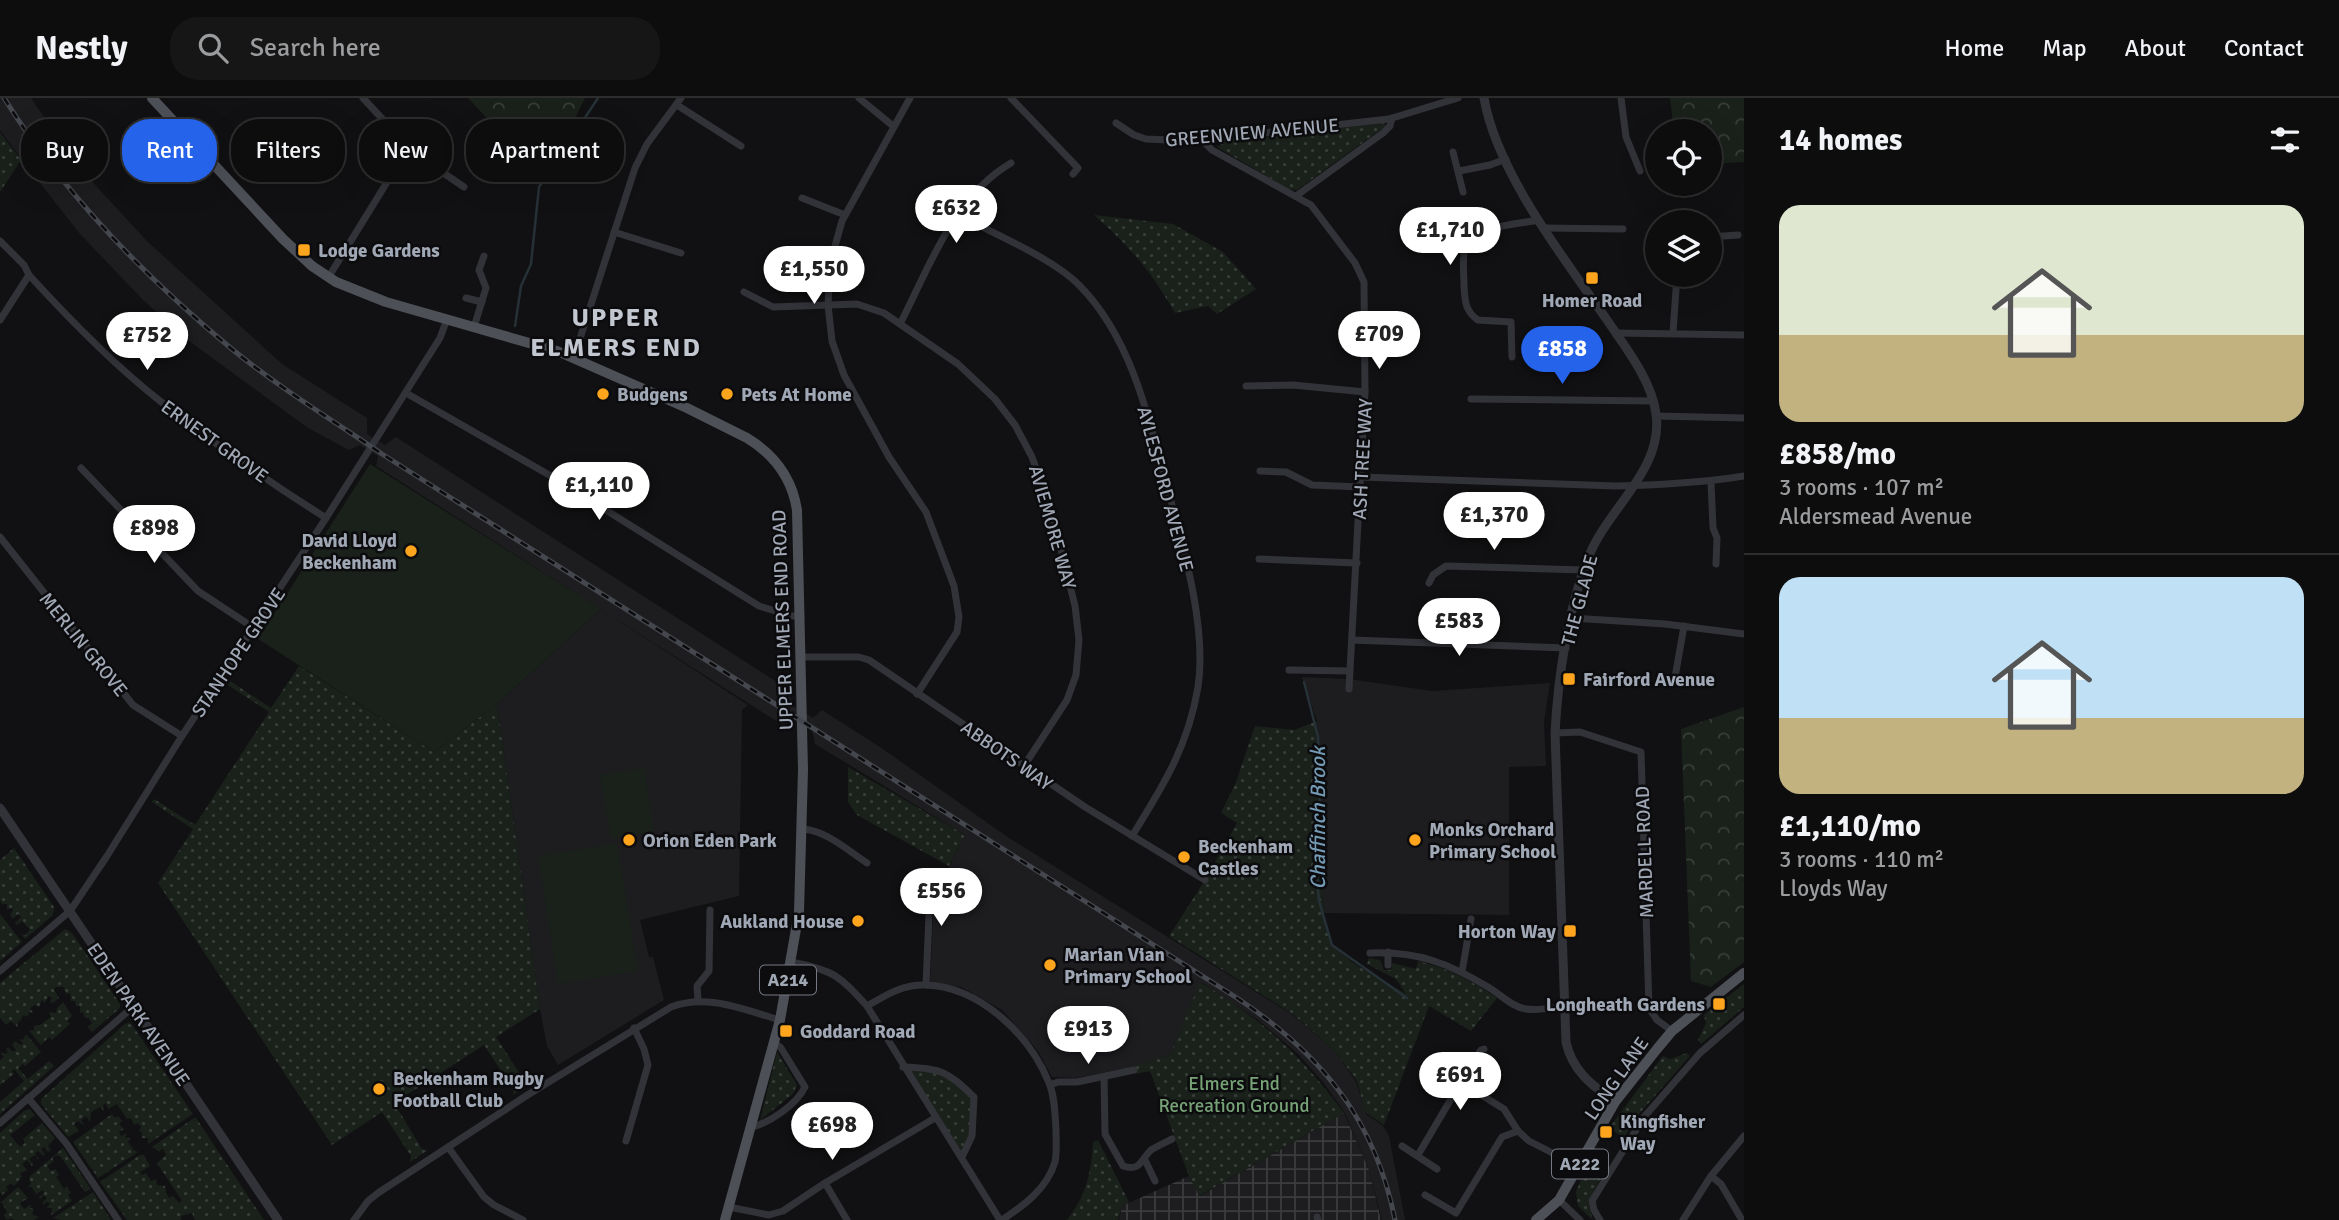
<!DOCTYPE html>
<meta charset="utf-8">
<style>
body{margin:0;font-family:Signika,sans-serif;background:#161617;color:#f1f3f6;height:100vh;display:flex;flex-direction:column;font-size:26px;white-space:nowrap}
*{box-sizing:border-box;margin:0}
p{font-size:23px;color:#9a9c9e}
.icon{flex:none;width:38px;height:38px;fill:none;stroke:currentColor;stroke-width:2;stroke-linecap:round;stroke-linejoin:round}
.map{position:relative;flex:1;overflow:hidden}
.panel{display:flex;flex-direction:column;background:#0d0d0e;width:595px}
.panel>*{flex:none}
.banner{position:absolute;left:21px;top:21px;width:665px;height:63px;display:flex;gap:14px}
.controls{position:absolute;left:1645px;top:21px;display:grid;gap:14px}
.controls a{display:grid;place-items:center;width:77px;height:77px;border-radius:50%;background:#0d0d0e;box-shadow:0 7px 28px #0002,0 0 0 2px #2d2d2e;font-size:35px}
.price{position:absolute;translate:-50% -60px;padding:0 16px;border-radius:24px;background:#fff;color:#222;font-size:23px;line-height:46px;filter:drop-shadow(0 2px 4px #0008)}
.price::after{content:'';position:absolute;left:50%;top:42px;width:21px;height:16px;margin-left:-10px;background:inherit;clip-path:polygon(0 0,100% 0,50% 100%)}
.price.on{background:#2563eb;color:#fff}
ul{padding:0;list-style:none}
li{display:grid;align-content:center;gap:14px;height:371px;padding:0 35px}
li+li{border-top:2px solid #2d2d2e}
li span{display:grid;place-items:center;height:217px;border-radius:21px;color:#555}
li>.icon{margin-inline-start:auto}
span .icon{width:126px;height:126px;fill:#fffc;stroke-width:1}
li b{font-size:30px}
h2{display:flex;justify-content:space-between;align-items:center;height:84px;padding:0 35px;font-size:30px}
.chip{padding:0 24px;border-radius:28px;background:#0d0d0e;box-shadow:0 7px 28px #0002,0 0 0 2px #2d2d2e;font-size:24px;line-height:63px}
.chip.on{background:#2563eb;color:#fff}
header{display:flex;align-items:center;gap:42px;box-sizing:border-box;height:98px;padding:0 35px;background:#0d0d0e;border-bottom:2px solid #2d2d2e}
header strong{font-size:33px}
nav{display:flex;gap:38px;margin-inline-start:auto;font-size:24px}
.search{width:490px;height:63px;background:#161617;display:flex;align-items:center;gap:18px;box-sizing:border-box;padding:0 24px;border-radius:28px;color:#9a9c9e;font-size:26px}
main{display:flex;flex:1;min-height:0}
.map>svg:first-child{display:block}
</style>
<header>
<strong>Nestly</strong>
<div class="search"><svg class="icon" aria-label="search" viewBox="0 0 24 24"><circle cx="10" cy="10" r="6"/><path d="M15 15l6 6"/></svg>Search here</div>
<nav><a>Home</a><a>Map</a><a>About</a><a>Contact</a></nav>
</header>
<main>
<div class="map">
<svg width="1744" height="1122" viewBox="0 0 1744 1122">
<defs>
<pattern id="industrial-grid" width="8" height="8" patternUnits="userSpaceOnUse" patternTransform="scale(1.75)"><rect width="8" height="8" fill="#1d1d20"/><path d="M0 4h8M4 0v8" fill="none" stroke="#3b3b3e"/></pattern>
<pattern id="green-dots" width="8" height="8" patternUnits="userSpaceOnUse" patternTransform="scale(1.75)"><rect width="8" height="8" fill="#19211a"/><path d="M2 2h.1M6 6h.1" fill="none" stroke="#373e39" stroke-width="1.8" stroke-linecap="round"/></pattern>
<pattern id="forest-crowns" width="20" height="18" patternUnits="userSpaceOnUse" patternTransform="scale(1.75)"><rect width="20" height="18" fill="#19211a"/><path d="M2 6a3 3 0 1 1 6 0M12 15a3 3 0 1 1 6 0" fill="none" stroke="#373e39"/></pattern>
</defs>
<rect width="100%" height="100%" fill="#111113"/>
<g fill="#1d1d20">
<polygon points="0,0 31,0 63,47 97,89 148,144 282,266 367,320 367,336 385,347 396,339 786,590 794,608 813,620 822,612 883,651 1009,740 1293,917 1335,953 1356,984 1366,1016 1383,1028 1389,1038 1405,1122 1382,1122 1369,1072 1345,1015 1323,984 1298,956 1258,922 1201,884 1170,957 1128,970 1076,980 1052,979 1038,953 1002,912 961,889 930,885 934,799 965,737 815,646 812,632 793,621 784,628 376,368 378,358 360,347 349,352 308,330 189,243 143,202 80,136 22,62 0,32"/>
<polygon points="601,511 748,607 742,612 739,798 640,822 649,859 653,859 664,902 558,967 547,948 540,911 497,606"/>
<polygon points="1302,579 1349,581 1432,593 1550,585 1544,624 1546,668 1509,669 1509,817 1324,815 1317,623"/>
</g>
<polygon fill="url(#industrial-grid)" points="1344,1015 1369,1072 1381,1122 1119,1122 1122,1108 1189,1078 1200,1098"/>
<g fill="url(#green-dots)">
<polygon points="1384,25 1386,27 1383,30 1297,92 1289,91 1217,49 1225,43"/>
<polygon points="0,34 21,62 0,94"/>
<path d="M1094,117L1173,126L1223,154L1256,191L1217,216L1208,208L1175,215C1150,172 1131,150 1094,117Z"/>
<polygon points="299,568 434,654 497,606 540,911 496,939 524,982 530,985 513,997 513,991 484,947 394,1005 422,1051 428,1052 410,1064 411,1058 382,1014 332,1047 158,785 193,731 152,704 154,701 195,727 269,614 228,587 230,583 271,610"/>
<path d="M1317,623L1324,815L1330,844L1353,865L1406,896L1396,881L1367,866L1369,860L1380,862L1384,872H1391L1392,865L1416,871L1418,863C1447,870 1472,883 1497,900L1471,933L1429,908L1384,1027L1365,1014L1357,983L1335,953L1294,917L1169,838L1205,782L1237,725L1221,715L1236,684L1255,628L1294,632Z"/>
<polygon points="848,669 965,737 949,768 857,717 848,704"/>
<polygon points="14,750 54,809 53,817 25,841 20,835 24,838 30,832 22,823 17,827 15,825 21,819 18,816 13,821 10,817 13,812 11,810 7,812 7,806 2,806 0,802 0,762"/>
<polygon points="0,816 22,844 0,863"/>
<polygon points="65,831 72,835 120,906 120,910 92,934 88,929 92,925 88,920 85,920 83,914 80,915 80,908 76,908 75,903 71,903 70,895 66,896 64,889 56,889 54,891 59,900 53,905 50,904 52,900 48,898 45,905 42,902 39,909 35,907 30,910 33,915 30,914 27,919 23,917 21,922 23,924 19,922 17,929 11,923 6,927 0,920 0,885"/>
<path d="M1200,884C1263,922 1300,956 1344,1015L1199,1098L1189,1078L1150,973L1135,976L1133,968L1170,957Z"/>
<polygon points="1744,886 1744,909 1701,946 1698,942 1706,925 1704,917"/>
<polygon points="63,904 72,918 67,923 70,926 52,942 49,939 41,947 29,933 34,932 34,928 40,927 51,919 49,914 56,915 57,910"/>
<polygon points="130,924 193,1016 148,1046 148,1040 142,1040 141,1033 138,1034 141,1029 138,1025 134,1027 131,1020 127,1021 117,1006 108,1011 106,1005 103,1007 104,1013 100,1009 91,1014 90,1024 86,1018 81,1022 85,1028 78,1023 74,1026 79,1033 68,1039 41,1006 41,1001 125,926"/>
<polygon points="26,936 41,954 25,968 23,966 18,970 28,981 49,963 54,968 0,1016 0,1004 24,983 14,971 12,973 14,976 0,987 0,962 4,959 0,953 4,957 8,954 6,951 8,949 13,954 16,952 12,947 15,943 21,947 23,945 19,941 23,942"/>
<polygon points="777,954 797,987 793,996 760,1022"/>
<polygon points="1687,955 1690,958 1639,1016 1624,1040 1609,1030 1663,958 1670,961"/>
<polygon points="903,969 950,976 974,999 972,1038 962,1059"/>
<polygon points="29,1011 35,1017 10,1037 20,1049 25,1045 23,1041 42,1025 55,1040 48,1048 51,1052 48,1054 44,1049 41,1051 45,1056 43,1058 38,1053 35,1055 39,1062 35,1057 29,1061 33,1066 32,1068 27,1062 22,1066 27,1072 20,1075 22,1079 14,1088 11,1085 6,1089 8,1092 2,1097 0,1094 0,1035 24,1013"/>
<polygon points="112,1016 115,1020 118,1018 122,1023 119,1026 124,1031 119,1034 121,1038 127,1035 125,1039 131,1041 128,1043 131,1049 133,1048 132,1051 138,1054 98,1080 73,1044"/>
<polygon points="194,1020 196,1020 264,1122 195,1122 192,1115 181,1118 181,1122 127,1122 100,1084 140,1057 144,1057 150,1068 140,1074 142,1077 146,1075 151,1083 156,1081 157,1087 165,1088 166,1094 169,1100 173,1098 179,1105 182,1103 157,1065 166,1057 163,1051 159,1053 152,1049"/>
<path d="M1098,1042L1129,1104L1122,1108L1118,1122H1067C1087,1097 1091,1074 1093,1044Z"/>
<polygon points="63,1050 91,1091 85,1094 61,1059 57,1057 52,1060 54,1063 47,1068 51,1073 55,1071 59,1077 56,1079 64,1091 67,1089 71,1095 68,1097 72,1103 51,1117 52,1110 47,1110 50,1105 46,1104 44,1107 42,1105 47,1100 44,1097 40,1101 39,1099 44,1095 43,1092 36,1096 32,1089 27,1089 31,1086 29,1079"/>
<polygon points="1589,1062 1605,1072 1588,1104 1593,1122 1578,1108 1576,1094"/>
<polygon points="18,1089 28,1100 20,1105 24,1111 31,1106 30,1110 34,1111 32,1116 39,1119 34,1122 14,1122 12,1120 7,1122 4,1117 7,1114 2,1105 0,1105"/>
<polygon points="93,1094 111,1122 60,1122 53,1120"/>
</g>
<g fill="url(#forest-crowns)">
<polygon points="468,0 585,0 561,49 540,77"/>
<polygon points="1670,0 1744,0 1744,64 1710,66 1710,33 1674,33"/>
<polygon points="1744,609 1744,864 1711,889 1691,883 1681,631"/>
</g>
<g fill="#19211a">
<polygon points="370,366 601,511 497,606 434,654 258,541"/>
<polygon points="644,670 654,734 611,741 600,677"/>
<polygon points="617,745 638,873 558,886 538,758"/>
</g>
<g fill="none" stroke-linecap="round" stroke-linejoin="round">
<g stroke="#263137" stroke-width="2.5">
<polyline points="515,228 521,188 531,166 539,89 598,0"/>
<polyline points="1304,584 1318,639 1320,713 1316,767 1319,803 1332,847 1407,900"/>
</g>
<g stroke="#323338" stroke-width="7">
<polyline points="363,0 400,40 405,55"/>
<polyline points="859,0 893,28"/>
<polyline points="910,0 842,123 830,166 828,207 832,243 844,277 889,359 926,414 954,488 959,519 957,534 917,596"/>
<polyline points="1011,0 1078,70 1073,76"/>
<polyline points="1621,0 1626,39 1640,73"/>
<polyline points="677,7 741,48"/>
<polyline points="1116,25 1134,37 1146,41 1191,43 1389,21 1458,0"/>
<polyline points="1202,42 1212,52 1311,107 1355,165 1364,184 1365,294 1349,591"/>
<polyline points="1453,54 1463,94"/>
<polyline points="405,55 417,57 464,89"/>
<polyline points="1459,73 1490,67 1506,61"/>
<polyline points="1296,98 1383,35 1390,28 1392,20"/>
<polyline points="802,100 845,117"/>
<path d="M956,116C992,135 1053,160 1080,188C1133,242 1150,325 1169,396C1184,451 1207,531 1198,589C1188,649 1163,688 1132,738"/>
<polyline points="1544,130 1623,131"/>
<polyline points="614,134 681,155"/>
<polyline points="1710,139 1738,137"/>
<polyline points="0,143 24,167 29,177"/>
<polyline points="328,180 405,55"/>
<polyline points="744,194 773,209 857,206 884,215 958,266 995,301 1015,327 1032,359 1051,412 1075,508 1079,542 1076,577 1067,602 1024,668"/>
<polyline points="466,200 482,204"/>
<path d="M0,222L29,177C70,222 113,266 160,303C213,345 269,384 326,420"/>
<path d="M900,226C930,168 953,99 1011,65"/>
<polyline points="474,229 486,190 479,172 484,158"/>
<polyline points="1616,235 1744,237"/>
<polyline points="1673,235 1677,177"/>
<polyline points="574,259 635,70 647,46 681,0"/>
<path d="M1512,259L1511,224L1478,222C1465,213 1465,203 1464,188C1464,176 1462,161 1465,150C1471,128 1520,126 1539,122"/>
<polyline points="1246,288 1293,287 1365,294"/>
<polyline points="406,295 558,382 759,508 791,518 801,518"/>
<polyline points="1471,301 1653,303"/>
<polyline points="1657,318 1744,320"/>
<polyline points="81,370 198,493 254,530"/>
<polyline points="1260,373 1286,374 1312,387 1361,389"/>
<path d="M1361,379L1616,388C1659,387 1701,385 1744,378"/>
<polyline points="1711,384 1713,430 1717,440 1716,466"/>
<polyline points="0,439 133,607 182,638"/>
<polyline points="1259,461 1357,465"/>
<polyline points="1429,485 1433,477 1446,468 1584,472"/>
<polyline points="1572,520 1665,526 1744,536"/>
<polyline points="1352,542 1566,550"/>
<polyline points="802,559 859,559 869,562 1085,709 1205,782"/>
<polyline points="1289,572 1349,573"/>
<polyline points="1674,585 1684,528"/>
<polyline points="1555,635 1580,634 1641,654 1649,910 1657,922 1672,933"/>
<path d="M803,731C827,733 847,752 867,765"/>
<polyline points="923,789 930,794 926,887"/>
<path d="M1370,855C1417,853 1448,865 1488,889C1500,896 1512,909 1526,911C1538,913 1551,910 1564,908"/>
<path d="M791,864C833,872 839,877 867,908L1000,1122"/>
<polyline points="1388,867 1388,854"/>
<polyline points="0,873 70,813 107,758 182,638 326,420 440,240 447,221"/>
<polyline points="1462,874 1471,821"/>
<polyline points="698,902 697,888 709,873 710,812"/>
<path d="M867,908C886,897 903,886 926,887C980,889 1030,937 1049,985C1055,999 1055,1017 1056,1032C1056,1042 1057,1055 1055,1064C1047,1091 1023,1108 1002,1122"/>
<path d="M903,969C941,970 947,973 974,999L972,1038L962,1059"/>
<path d="M1104,979L1105,1036L1123,1068C1141,1074 1141,1061 1151,1052C1157,1048 1166,1044 1172,1041"/>
<polyline points="1462,985 1504,1011 1518,1033 1529,1043 1578,1068"/>
<polyline points="1050,987 1058,984 1077,984 1134,972"/>
<polyline points="28,1000 66,1045 118,1122"/>
<polyline points="0,1025 134,908"/>
<path d="M750,1030C771,1024 796,1007 805,989L781,950L774,944"/>
<polyline points="626,1043 648,967 644,951 634,930"/>
<polyline points="1402,1048 1437,1071"/>
<polyline points="448,1049 484,1099 494,1107 523,1122"/>
<polyline points="1418,1057 1471,967 1481,952 1484,951"/>
<polyline points="1145,1062 1155,1083"/>
<polyline points="1711,1078 1721,1086 1742,1122"/>
<polyline points="825,1085 847,1122"/>
<polyline points="1425,1097 1456,1115 1502,1039 1518,1033"/>
<polyline points="1559,1102 1580,1122"/>
<polyline points="729,1109 769,1117 783,1113 825,1085 935,1020"/>
<polyline points="1317,1119 1318,1122"/>
<path d="M354,1122L368,1103L378,1095L526,998L671,909C707,895 744,912 780,922"/>
<polyline points="1600,1122 1594,1112 1592,1103 1644,1019 1700,955 1744,917"/>
<polyline points="1683,1122 1711,1078 1744,1038"/>
</g>
<g stroke="#323338" stroke-width="9">
<path d="M1484,0C1497,75 1564,160 1607,222C1626,250 1652,283 1656,316C1664,371 1608,410 1589,458C1568,510 1558,579 1555,635L1566,944C1572,973 1593,988 1615,1004"/>
<polyline points="0,710 278,1122"/>
</g>
<g stroke="#4d5057" stroke-width="10">
<path d="M152,0L283,141L312,168L336,184L386,204L557,253L687,310L747,340C775,357 792,380 797,412L803,672L799,814L780,922L725,1122"/>
<polyline points="1536,1122 1559,1102 1615,1004 1657,951 1672,933 1744,875"/>
</g>
<defs>
<path id="rail" d="M4,0C64,96 146,180 233,252C280,290 332,322 382,356L1237,900C1321,956 1375,1021 1395,1122"/>
</defs>
<use href="#rail" stroke="#44474d" stroke-width="5"/>
<use href="#rail" stroke="#0c0c0e" stroke-width="2.5" stroke-dasharray="8" stroke-linecap="butt"/>
</g>
<g fill="#ffa51d" stroke="#0c0c0e" stroke-width="2.5">
<rect x="297" y="145" width="14" height="14" rx="3.5"/>
<rect x="1585" y="173" width="14" height="14" rx="3.5"/>
<circle cx="603" cy="296" r="7"/>
<circle cx="727" cy="296" r="7"/>
<circle cx="411" cy="453" r="7"/>
<rect x="1562" y="574" width="14" height="14" rx="3.5"/>
<circle cx="629" cy="742" r="7"/>
<circle cx="1415" cy="742" r="7"/>
<circle cx="1184" cy="759" r="7"/>
<circle cx="858" cy="823" r="7"/>
<rect x="1563" y="826" width="14" height="14" rx="3.5"/>
<circle cx="1050" cy="867" r="7"/>
<rect x="1712" y="899" width="14" height="14" rx="3.5"/>
<rect x="779" y="926" width="14" height="14" rx="3.5"/>
<circle cx="379" cy="991" r="7"/>
<rect x="1599" y="1027" width="14" height="14" rx="3.5"/>
</g>
<g text-anchor="middle" stroke-width="5" stroke-linejoin="round" paint-order="stroke">
<g fill="#0c0c0e" stroke="#747983" stroke-width="2">
<rect x="760" y="867.5" width="56" height="29" rx="5"/>
<rect x="1552" y="1051.5" width="56" height="29" rx="5"/>
</g>
<g font-size="18" font-weight="bold" fill="#a1a8b5">
<text x="788" y="888">A214</text>
<text x="1580" y="1072">A222</text>
</g>
<g font-size="19" fill="#a1a8b5" stroke="#0c0c0e">
<text transform="translate(1252 34) rotate(-5)" y="7">GREENVIEW AVENUE</text>
<text transform="translate(215 343) rotate(36)" y="7">ERNEST GROVE</text>
<text transform="translate(1362 361) rotate(-87)" y="7">ASH TREE WAY</text>
<text transform="translate(1166 391) rotate(75)" y="7">AYLESFORD AVENUE</text>
<text transform="translate(1053 429) rotate(74)" y="7">AVIEMORE WAY</text>
<text transform="translate(1579 502) rotate(-75)" y="7">THE GLADE</text>
<text transform="translate(782 522) rotate(-92)" y="7">UPPER ELMERS END ROAD</text>
<text transform="translate(84 546) rotate(51)" y="7">MERLIN GROVE</text>
<text transform="translate(238 554) rotate(-56)" y="7">STANHOPE GROVE</text>
<text transform="translate(1007 657) rotate(35)" y="7">ABBOTS WAY</text>
<text transform="translate(1644 754) rotate(-92)" y="7">MARDELL ROAD</text>
<text transform="translate(139 916) rotate(56)" y="7">EDEN PARK AVENUE</text>
<text transform="translate(1616 980) rotate(-55)" y="7">LONG LANE</text>
</g>
<g font-size="19" font-weight="bold" fill="#a1a8b5" stroke="#0c0c0e" text-anchor="start">
<text x="318" y="159">Lodge Gardens</text>
<text x="1592" y="209" text-anchor="middle">Homer Road</text>
<text x="617" y="303">Budgens</text>
<text x="741" y="303">Pets At Home</text>
<text x="397" y="449" text-anchor="end">David Lloyd<tspan x="397" dy="22">Beckenham</tspan></text>
<text x="1583" y="588">Fairford Avenue</text>
<text x="1429" y="738">Monks Orchard<tspan x="1429" dy="22">Primary School</tspan></text>
<text x="643" y="749">Orion Eden Park</text>
<text x="1198" y="755">Beckenham<tspan x="1198" dy="22">Castles</tspan></text>
<text x="844" y="830" text-anchor="end">Aukland House</text>
<text x="1556" y="840" text-anchor="end">Horton Way</text>
<text x="1064" y="863">Marian Vian<tspan x="1064" dy="22">Primary School</tspan></text>
<text x="1705" y="913" text-anchor="end">Longheath Gardens</text>
<text x="800" y="940">Goddard Road</text>
<text x="393" y="987">Beckenham Rugby<tspan x="393" dy="22">Football Club</tspan></text>
<text x="1620" y="1030">Kingfisher<tspan x="1620" dy="22">Way</tspan></text>
</g>
<g font-size="19" fill="#76a276" stroke="#0c0c0e">
<text x="1234" y="992">Elmers End<tspan x="1234" dy="22">Recreation Ground</tspan></text>
</g>
<g font-size="21" font-style="italic" fill="#749ab4" stroke="#0c0c0e">
<text transform="translate(1318 720) rotate(-90)" y="7">Chaffinch Brook</text>
</g>
<g font-size="26" font-weight="bold" letter-spacing="2" fill="#c2c7d0" stroke="#0c0c0e">
<text x="616" y="228">UPPER<tspan x="616" dy="30">ELMERS END</tspan></text>
</g>
</g>
</svg>
<div class="controls">
<a><svg class="icon" aria-label="locate" viewBox="0 0 24 24"><circle cx="12" cy="12" r="6"/><path d="M12 2v4M12 18v4M2 12h4M18 12h4"/></svg></a>
<a><svg class="icon" aria-label="layers" viewBox="0 0 24 24"><path d="M12 4l9 5-9 5-9-5zM3 14l9 5 9-5"/></svg></a>
</div>
<b class="price" style="left:956px;top:147px">£632</b>
<b class="price" style="left:1450px;top:169px">£1,710</b>
<b class="price" style="left:814px;top:208px">£1,550</b>
<b class="price" style="left:1379px;top:273px">£709</b>
<b class="price" style="left:147px;top:274px">£752</b>
<b class="price on" style="left:1562px;top:288px">£858</b>
<b class="price" style="left:599px;top:424px">£1,110</b>
<b class="price" style="left:1494px;top:454px">£1,370</b>
<b class="price" style="left:154px;top:467px">£898</b>
<b class="price" style="left:1459px;top:560px">£583</b>
<b class="price" style="left:941px;top:830px">£556</b>
<b class="price" style="left:1088px;top:968px">£913</b>
<b class="price" style="left:1460px;top:1014px">£691</b>
<b class="price" style="left:832px;top:1064px">£698</b>
<div class="banner">
<a class="chip">Buy</a>
<a class="chip on">Rent</a>
<a class="chip">Filters</a>
<a class="chip">New</a>
<a class="chip">Apartment</a>
</div>
</div>
<section class="panel">
<h2>14 homes<svg class="icon" aria-label="filters" viewBox="0 0 24 24"><path d="M4 7h16M4 17h16"/><circle cx="9" cy="7" r="2"/><circle cx="15" cy="17" r="2"/></svg></h2>
<ul>
<li><span style="background:linear-gradient(#dfe7d0 60%,#c2b280 0)"><svg class="icon" aria-label="home" viewBox="0 0 24 24"><path d="M3 11l9-7 9 7M6 9v11h12V9"/></svg></span><div><b>£858/mo</b><p>3 rooms · 107 m²</p><p>Aldersmead Avenue</p></div></li>
<li><span style="background:linear-gradient(#bfe0f5 65%,#c2b280 0)"><svg class="icon" aria-label="home" viewBox="0 0 24 24"><path d="M3 11l9-7 9 7M6 9v11h12V9"/></svg></span><div><b>£1,110/mo</b><p>3 rooms · 110 m²</p><p>Lloyds Way</p></div></li>
</ul>
</section>
</main>
